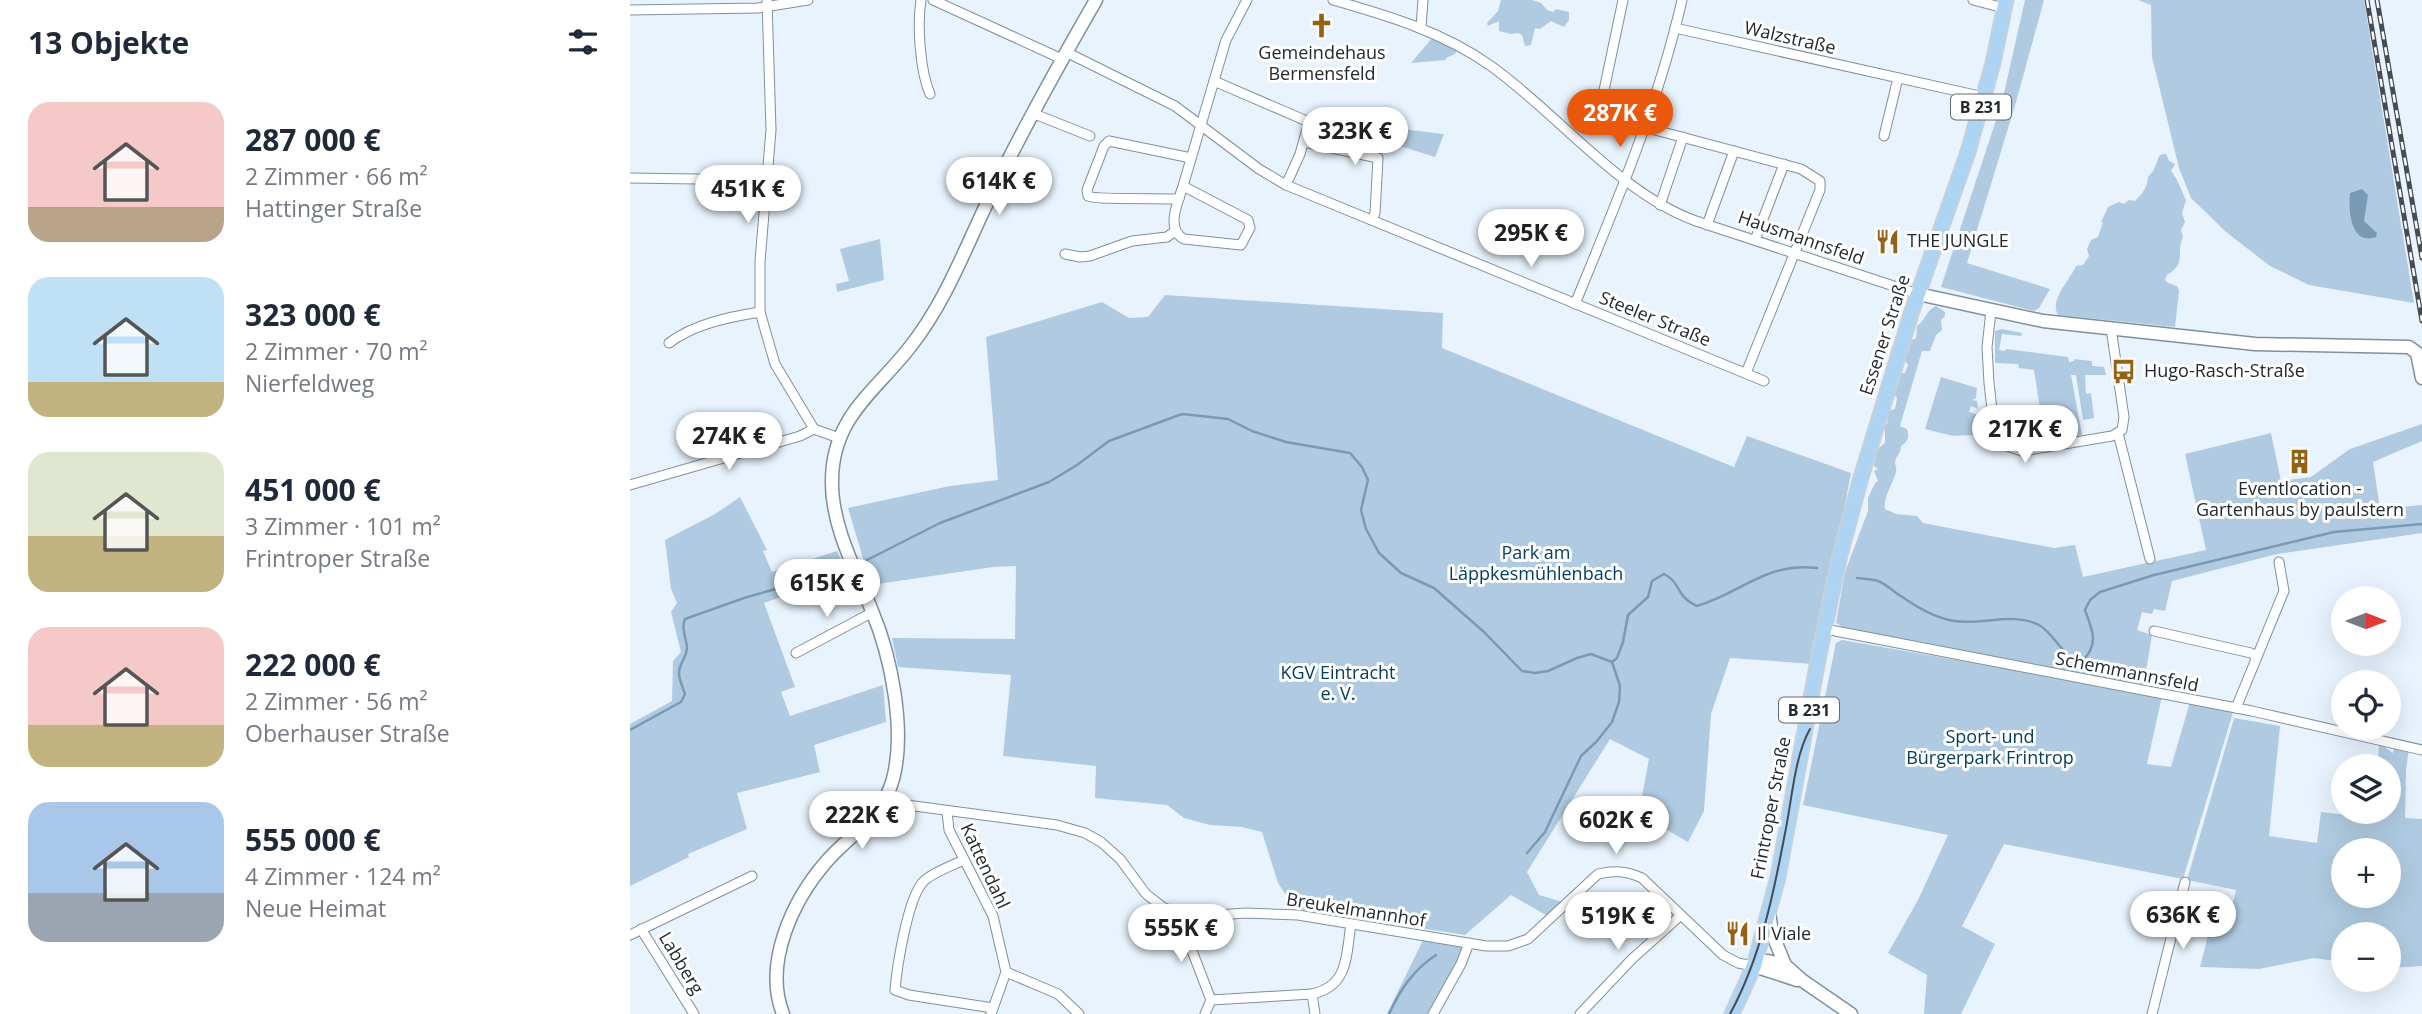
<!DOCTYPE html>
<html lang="de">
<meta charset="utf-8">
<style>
body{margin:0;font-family:"Open Sans",sans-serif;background:#f2f2f3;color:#1f2937;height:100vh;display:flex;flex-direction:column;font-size:26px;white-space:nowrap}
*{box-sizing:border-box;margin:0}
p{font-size:23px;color:#747a83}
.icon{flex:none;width:38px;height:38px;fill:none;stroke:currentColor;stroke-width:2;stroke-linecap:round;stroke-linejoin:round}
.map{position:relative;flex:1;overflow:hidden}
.sheet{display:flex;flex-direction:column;background:#fff;width:630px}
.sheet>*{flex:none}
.needle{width:46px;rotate:90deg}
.controls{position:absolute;left:1701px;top:586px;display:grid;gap:14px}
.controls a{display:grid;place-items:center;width:70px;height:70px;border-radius:50%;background:#fff;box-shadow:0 7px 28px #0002;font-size:35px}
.price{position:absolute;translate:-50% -60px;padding:0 16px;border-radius:24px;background:#fff;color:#222;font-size:23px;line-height:46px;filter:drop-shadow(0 2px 4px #0008)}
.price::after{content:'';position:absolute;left:50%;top:42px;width:21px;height:16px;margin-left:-10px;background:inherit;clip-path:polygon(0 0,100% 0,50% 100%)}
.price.on{background:#ea580c;color:#fff}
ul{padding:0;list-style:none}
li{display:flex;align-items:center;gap:21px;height:175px;padding:0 28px}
li span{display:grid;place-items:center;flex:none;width:196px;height:140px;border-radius:21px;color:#555}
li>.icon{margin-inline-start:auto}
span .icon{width:84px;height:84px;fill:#fffc;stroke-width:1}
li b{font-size:30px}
h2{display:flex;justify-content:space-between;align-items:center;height:84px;padding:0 28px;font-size:30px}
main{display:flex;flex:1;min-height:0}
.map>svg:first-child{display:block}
</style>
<main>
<section class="sheet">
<h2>13 Objekte<svg class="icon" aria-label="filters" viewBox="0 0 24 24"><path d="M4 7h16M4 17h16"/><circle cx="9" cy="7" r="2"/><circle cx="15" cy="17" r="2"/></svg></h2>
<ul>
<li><span style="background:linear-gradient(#f6c9c9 75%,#b9a48a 0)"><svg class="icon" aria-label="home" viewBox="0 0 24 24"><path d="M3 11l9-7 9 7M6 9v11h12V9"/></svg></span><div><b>287 000 €</b><p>2 Zimmer · 66 m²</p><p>Hattinger Straße</p></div></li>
<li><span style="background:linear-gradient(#bfe0f5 75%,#c2b280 0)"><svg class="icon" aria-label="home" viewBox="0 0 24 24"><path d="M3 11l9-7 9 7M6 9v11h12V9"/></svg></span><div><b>323 000 €</b><p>2 Zimmer · 70 m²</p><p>Nierfeldweg</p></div></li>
<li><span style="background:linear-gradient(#dfe7d0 60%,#c2b280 0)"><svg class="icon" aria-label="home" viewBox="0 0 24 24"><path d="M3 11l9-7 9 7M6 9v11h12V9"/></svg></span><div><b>451 000 €</b><p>3 Zimmer · 101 m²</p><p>Frintroper Straße</p></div></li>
<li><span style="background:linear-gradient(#f6c9c9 70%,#c2b280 0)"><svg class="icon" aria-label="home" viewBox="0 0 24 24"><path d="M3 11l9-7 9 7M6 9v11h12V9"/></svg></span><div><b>222 000 €</b><p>2 Zimmer · 56 m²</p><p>Oberhauser Straße</p></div></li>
<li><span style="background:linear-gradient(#a9c7e8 65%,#9aa5b1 0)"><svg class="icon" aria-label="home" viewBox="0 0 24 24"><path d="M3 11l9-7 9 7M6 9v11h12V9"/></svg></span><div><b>555 000 €</b><p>4 Zimmer · 124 m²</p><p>Neue Heimat</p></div></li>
</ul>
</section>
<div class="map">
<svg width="1792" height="1014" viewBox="0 0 1792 1014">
<rect width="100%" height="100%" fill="#e8f3fd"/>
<g fill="#b0cbe1" fill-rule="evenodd">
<polygon points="871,0 902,0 911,3 917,10 923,12 926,9 939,12 939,20 934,27 921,21 910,29 905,28 901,45 895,46 892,35 888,33 881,34 869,31 869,21 858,26 857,23 868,11"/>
<polygon points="1395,0 1414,0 1386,102 1337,263 1420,289 1409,308 1404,311 1311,287 1372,102"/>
<polygon points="1508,0 1734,0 1784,303 1679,285 1640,266 1596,232 1561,198 1549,168 1522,57 1521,5"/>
<polygon points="803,37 827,50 825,54 816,58 816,60 781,63"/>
<polygon points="763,128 814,134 805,157 757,142"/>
<path d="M1533,154H1536L1539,161L1545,164L1541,171C1548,179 1551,190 1556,200L1552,213L1555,222L1551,230L1553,237C1545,254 1558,262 1537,275L1535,280L1538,283L1547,286L1549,291L1545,327L1428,315C1419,300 1440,280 1446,266L1453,265L1459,256L1457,249L1461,240L1468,237L1473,222H1471L1478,207L1489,202L1494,204L1499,200L1505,201C1513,193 1517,188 1518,177L1524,170L1529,156Z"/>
<polygon points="250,239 254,280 207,292 206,284 219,281 210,249"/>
<polygon points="535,295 813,313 812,348 1104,467 1117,436 1221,473 1184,664 1100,658 1081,714 1074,811 1058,842 1006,812 1011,802 1019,759 980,739 897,872 909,895 936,903 921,918 881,895 835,935 665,909 648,883 632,832 612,827 580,825 554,818 537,805 465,798 466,766 373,756 381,675 268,667 262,638 385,639 386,566 363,567 241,585 218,508 320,486 368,480 356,337 472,302 499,318 518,317"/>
<path d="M1306,306L1315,312V316L1311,320L1312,330L1306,335L1300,351H1292L1270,426L1277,429C1279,437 1279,441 1271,446C1271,453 1267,455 1265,461C1265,465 1267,469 1266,472C1263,484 1253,497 1255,509L1266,514L1287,516L1293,523L1424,548L1445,545L1453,577L1576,550L1555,454L1641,433L1651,481L1681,477L1720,449L1792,424V441L1743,462L1750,509L1792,505V533L1647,554L1542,581L1535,611L1524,609L1522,614L1512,612L1507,630L1522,635L1513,689L1452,674L1214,628L1206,623L1215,572L1238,511V498L1245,483L1248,481L1244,471L1248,469L1244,466C1244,456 1247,448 1255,443V431L1253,429L1258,422L1255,417L1258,411L1265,409L1267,398L1263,392L1267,385V380L1272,373H1275L1278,365L1274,359L1280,347V341L1286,338L1287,326C1295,321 1297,309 1306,306Z"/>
<polygon points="1372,329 1392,333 1391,336 1372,334 1369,350 1375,351 1376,349 1438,357 1439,362 1444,361 1444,359 1462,361 1462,366 1474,367 1476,375 1455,375 1456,394 1461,393 1464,418 1453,420 1446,375 1441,375 1452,435 1434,438 1431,424 1413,428 1404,370 1389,368 1388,364 1365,363 1365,331"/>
<polygon points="1311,377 1347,388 1346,398 1342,400 1347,401 1348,409 1341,406 1339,412 1348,415 1357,438 1343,435 1323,436 1295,429"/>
<polygon points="110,497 137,550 133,551 142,572 207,551 217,574 134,603 165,687 151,692 160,716 253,685 256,722 184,745 190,772 107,793 117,829 58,854 59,857 0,886 0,724 42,701 43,661 51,652 41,612 47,603 41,589 35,540 85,514"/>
<polygon points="1212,640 1532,696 1517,764 1541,767 1560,702 1604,709 1553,879 1374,844 1332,926 1365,944 1331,1014 1294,1014 1297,975 1258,953 1288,900 1318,835 1173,805 1206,643"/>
<path d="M1604,718L1650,726L1639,836L1687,843L1691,812L1744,818L1745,812H1759V766H1748L1749,743L1763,753L1764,747L1779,749L1776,770L1775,818L1792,819V966L1759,968V934H1713V962L1684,958L1629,969L1570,967L1581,924L1597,927L1606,890L1557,880ZM1713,850H1759V896H1713Z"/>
<polygon points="795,936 838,943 801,1014 757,1014"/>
</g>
<path fill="#7a9ab4" d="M1732,189L1738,195L1734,221L1747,233L1746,237C1721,246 1718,211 1720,193Z"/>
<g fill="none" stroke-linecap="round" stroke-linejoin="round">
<g stroke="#7a9ab4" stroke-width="2.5">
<path d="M237,560L310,523L419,482L447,465L479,441L552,414L598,419L622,431L656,442L720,453L732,467L738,480L731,510L736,529L749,553L771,573L804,588L854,632L892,671L905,673L918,671L947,658L961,654L982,662L987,658L993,642L998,615L1018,597L1022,581L1034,574C1052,583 1044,595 1067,606C1112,593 1135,562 1187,568"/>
<path d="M1227,578C1234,579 1242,579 1248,581C1256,584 1264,592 1271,596C1285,606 1302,616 1319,620C1349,627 1382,611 1409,625C1425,633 1435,664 1454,659C1470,642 1461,628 1455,610L1460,600L1470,592L1524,575L1704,532L1792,524"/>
<path d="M0,730L51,702L55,694C53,688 49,680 49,673C49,663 57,658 57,647C56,637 51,628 55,619L114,598L163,584L177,576L209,568"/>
<polyline points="897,853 915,832 951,756 967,741 982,722 989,702 990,686 982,662"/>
<path d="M759,1014C770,990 783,970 806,955"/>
</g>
<defs>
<g id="street">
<polyline points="137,0 141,130 130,261 130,312 145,364 184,429"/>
<path d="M291,0C287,25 290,71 300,94"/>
<polyline points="303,0 432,59"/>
<path d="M703,0C759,16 813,32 861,66C927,113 990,194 1066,221L1288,294"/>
<path d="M993,0L973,95C984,108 1005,106 1018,117"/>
<polyline points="1343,0 1374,8"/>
<polyline points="0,10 128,8 178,0"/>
<polyline points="791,27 793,0"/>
<polyline points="1045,28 1354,97"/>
<polyline points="436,52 545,106 629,169 656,185 1134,381"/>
<polyline points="584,81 679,122 670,154 656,185"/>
<polyline points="402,113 460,136"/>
<polyline points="1014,127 1171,169 1190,181 1190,190 1116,373"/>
<polyline points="1254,136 1268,78"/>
<polyline points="674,142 748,158 745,213 742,220"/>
<polyline points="0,178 137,180"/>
<path d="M553,186C548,202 535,229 554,239L611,245L620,228L618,220L553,186L596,40L617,0"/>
<path d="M549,199C534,198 465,200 458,196L457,190L474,146L479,141L561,158"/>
<polyline points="1030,205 1053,137"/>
<polyline points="1077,225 1104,151"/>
<polyline points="1125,240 1154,164"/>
<polyline points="435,254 450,257 460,256 502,241 537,237 545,231"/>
<path d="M945,304C986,204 1028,105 1052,0"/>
<polyline points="1361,311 1357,347 1359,383 1364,427 1374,445 1392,451 1482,436 1492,430 1494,417 1481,328"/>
<path d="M39,343C64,324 99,317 130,312"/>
<polyline points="1488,433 1520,559"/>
<polyline points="0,485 170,436 184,429 209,438"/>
<polyline points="1195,629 1622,711 1792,750"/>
<polyline points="1524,631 1621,653 1627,657"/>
<polyline points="166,653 243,612"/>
<polyline points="1606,708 1654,591 1649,562"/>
<path d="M254,802L427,825L455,833L471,842L490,859L516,894L534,908L560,917L616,913L668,915L856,946H878L898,939L968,874C985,870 996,871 1012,878L1093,955L1108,963L1124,966"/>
<polyline points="317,812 319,830 363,916 376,972 361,1014"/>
<path d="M334,860C321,866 306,871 295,880C278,894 267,967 265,990L279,995L363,1008"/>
<polyline points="560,917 561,948 581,1000 575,1014"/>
<polyline points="11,929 64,1014"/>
<polyline points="0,935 122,876"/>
<polyline points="376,972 428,994 449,1014"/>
<polyline points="682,994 685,1014"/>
<path d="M581,1000L682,994C719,986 716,955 721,924"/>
<polyline points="803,1014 831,964 839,943"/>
<polyline points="950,1014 1002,959 1051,915"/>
<polyline points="1522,1014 1555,882"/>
</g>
<g id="secondary">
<polyline points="1288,294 1413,321 1625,344 1779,347 1787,353 1792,378"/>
<polyline points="1139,912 1142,933 1155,965"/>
<polyline points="1124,966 1132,961 1138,961 1155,965 1173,981 1221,1014"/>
<polyline points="1124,966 1167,980"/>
<path d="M153,1014C133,963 163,900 196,862C221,833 252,819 263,779C276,730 261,656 242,611C226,571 201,525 202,481C202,417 245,392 280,347C315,303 334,251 358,201C391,132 428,66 466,0"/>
</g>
<polyline id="primary" points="1102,1014 1124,966 1148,877 1188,660 1209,559 1230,481 1282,311 1338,152 1363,63 1376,0"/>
</defs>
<use href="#street" stroke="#7f909e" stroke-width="11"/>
<use href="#secondary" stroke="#7f909e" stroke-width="15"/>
<use href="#primary" stroke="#ced0d1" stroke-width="17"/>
<use href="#street" stroke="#fff" stroke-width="9"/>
<use href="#secondary" stroke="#fff" stroke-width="12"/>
<use href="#primary" stroke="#aed4f3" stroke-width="14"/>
<path stroke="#454c53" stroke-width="2" d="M1100,1014C1131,957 1144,892 1156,828C1162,798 1165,755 1180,729"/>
<defs>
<g id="rail">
<polyline points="1737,0 1792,321"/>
<polyline points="1747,0 1792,258"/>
</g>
</defs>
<use href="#rail" stroke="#454c53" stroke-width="5"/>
<use href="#rail" stroke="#fff" stroke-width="2.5" stroke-dasharray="8" stroke-linecap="butt"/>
</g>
<defs>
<symbol id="church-bare" viewBox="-9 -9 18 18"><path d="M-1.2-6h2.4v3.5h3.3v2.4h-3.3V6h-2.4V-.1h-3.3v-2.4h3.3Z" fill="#956115" stroke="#fff" stroke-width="2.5" paint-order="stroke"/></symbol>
<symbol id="restaurant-bare" viewBox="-9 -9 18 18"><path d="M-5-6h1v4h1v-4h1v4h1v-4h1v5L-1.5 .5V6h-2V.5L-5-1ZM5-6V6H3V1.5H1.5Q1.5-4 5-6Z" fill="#956115" stroke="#fff" stroke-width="2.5" paint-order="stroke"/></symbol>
<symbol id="bus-bare" viewBox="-9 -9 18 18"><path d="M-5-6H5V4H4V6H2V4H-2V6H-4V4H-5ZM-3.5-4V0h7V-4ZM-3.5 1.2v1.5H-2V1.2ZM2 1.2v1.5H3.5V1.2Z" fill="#956115" stroke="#fff" stroke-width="2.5" paint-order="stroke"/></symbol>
<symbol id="building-bare" viewBox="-9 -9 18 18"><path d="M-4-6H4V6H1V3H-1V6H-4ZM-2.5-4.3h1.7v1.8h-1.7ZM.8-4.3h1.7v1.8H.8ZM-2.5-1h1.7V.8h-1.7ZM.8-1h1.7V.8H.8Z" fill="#956115" stroke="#fff" stroke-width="2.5" paint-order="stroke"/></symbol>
</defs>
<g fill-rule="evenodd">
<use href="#church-bare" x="674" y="8" width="35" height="35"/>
<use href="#restaurant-bare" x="1240" y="224" width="35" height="35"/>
<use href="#bus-bare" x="1476" y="354" width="35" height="35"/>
<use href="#building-bare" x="1652" y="444" width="35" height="35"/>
<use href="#restaurant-bare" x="1090" y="916" width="35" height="35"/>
</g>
<g text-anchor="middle" stroke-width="6" stroke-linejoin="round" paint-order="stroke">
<g fill="#fff" stroke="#64696d" stroke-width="2">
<rect x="1321" y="94.5" width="60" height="25" rx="5"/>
<rect x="1149" y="697.5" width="60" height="25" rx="5"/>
</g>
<g font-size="16" font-weight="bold" fill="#22292f">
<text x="1351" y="113">B 231</text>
<text x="1179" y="716">B 231</text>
</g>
<g font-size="18" fill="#22292f" stroke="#fff">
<text transform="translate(1160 38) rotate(13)" y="6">Walzstraße</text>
<text transform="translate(1171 238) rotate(19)" y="6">Hausmannsfeld</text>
<text transform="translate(1025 319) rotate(22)" y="6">Steeler Straße</text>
<text transform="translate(1255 335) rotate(-72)" y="6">Essener Straße</text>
<text transform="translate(1497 672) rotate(11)" y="6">Schemmannsfeld</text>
<text transform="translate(1141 808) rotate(-79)" y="6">Frintroper Straße</text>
<text transform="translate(355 866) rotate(65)" y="6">Kattendahl</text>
<text transform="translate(726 910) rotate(9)" y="6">Breukelmannhof</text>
<text transform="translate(51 963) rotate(59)" y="6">Labberg</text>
</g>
<g font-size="18" fill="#22292f" stroke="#fff" text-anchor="start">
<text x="692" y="59" text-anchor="middle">Gemeindehaus<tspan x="692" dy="21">Bermensfeld</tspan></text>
<text x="1277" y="247">THE JUNGLE</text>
<text x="1514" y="377">Hugo-Rasch-Straße</text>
<text x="1670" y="495" text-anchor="middle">Eventlocation -<tspan x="1670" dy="21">Gartenhaus by paulstern</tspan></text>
<text x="1127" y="940">Il Viale</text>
</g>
<g font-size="18" fill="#053e62" stroke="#fff">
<text x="906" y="559">Park am<tspan x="906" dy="21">Läppkesmühlenbach</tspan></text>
<text x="708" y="679">KGV Eintracht<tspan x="708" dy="21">e. V.</tspan></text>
<text x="1360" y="743">Sport- und<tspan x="1360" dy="21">Bürgerpark Frintrop</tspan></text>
</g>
</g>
</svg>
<div class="controls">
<a><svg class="needle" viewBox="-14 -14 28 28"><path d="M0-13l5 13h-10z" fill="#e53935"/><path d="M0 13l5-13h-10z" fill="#747a83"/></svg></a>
<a><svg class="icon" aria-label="locate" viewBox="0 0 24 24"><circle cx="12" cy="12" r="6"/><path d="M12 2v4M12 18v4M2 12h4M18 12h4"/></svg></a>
<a><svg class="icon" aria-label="layers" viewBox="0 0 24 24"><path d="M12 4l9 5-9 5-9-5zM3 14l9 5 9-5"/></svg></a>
<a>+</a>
<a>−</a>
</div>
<b class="price on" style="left:990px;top:149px">287K €</b>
<b class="price" style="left:725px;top:167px">323K €</b>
<b class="price" style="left:369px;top:217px">614K €</b>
<b class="price" style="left:118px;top:225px">451K €</b>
<b class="price" style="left:901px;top:269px">295K €</b>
<b class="price" style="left:1395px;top:465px">217K €</b>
<b class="price" style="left:99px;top:472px">274K €</b>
<b class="price" style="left:197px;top:619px">615K €</b>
<b class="price" style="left:232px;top:851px">222K €</b>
<b class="price" style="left:986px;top:856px">602K €</b>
<b class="price" style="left:1553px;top:951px">636K €</b>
<b class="price" style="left:988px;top:952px">519K €</b>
<b class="price" style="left:551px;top:964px">555K €</b>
</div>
</main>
